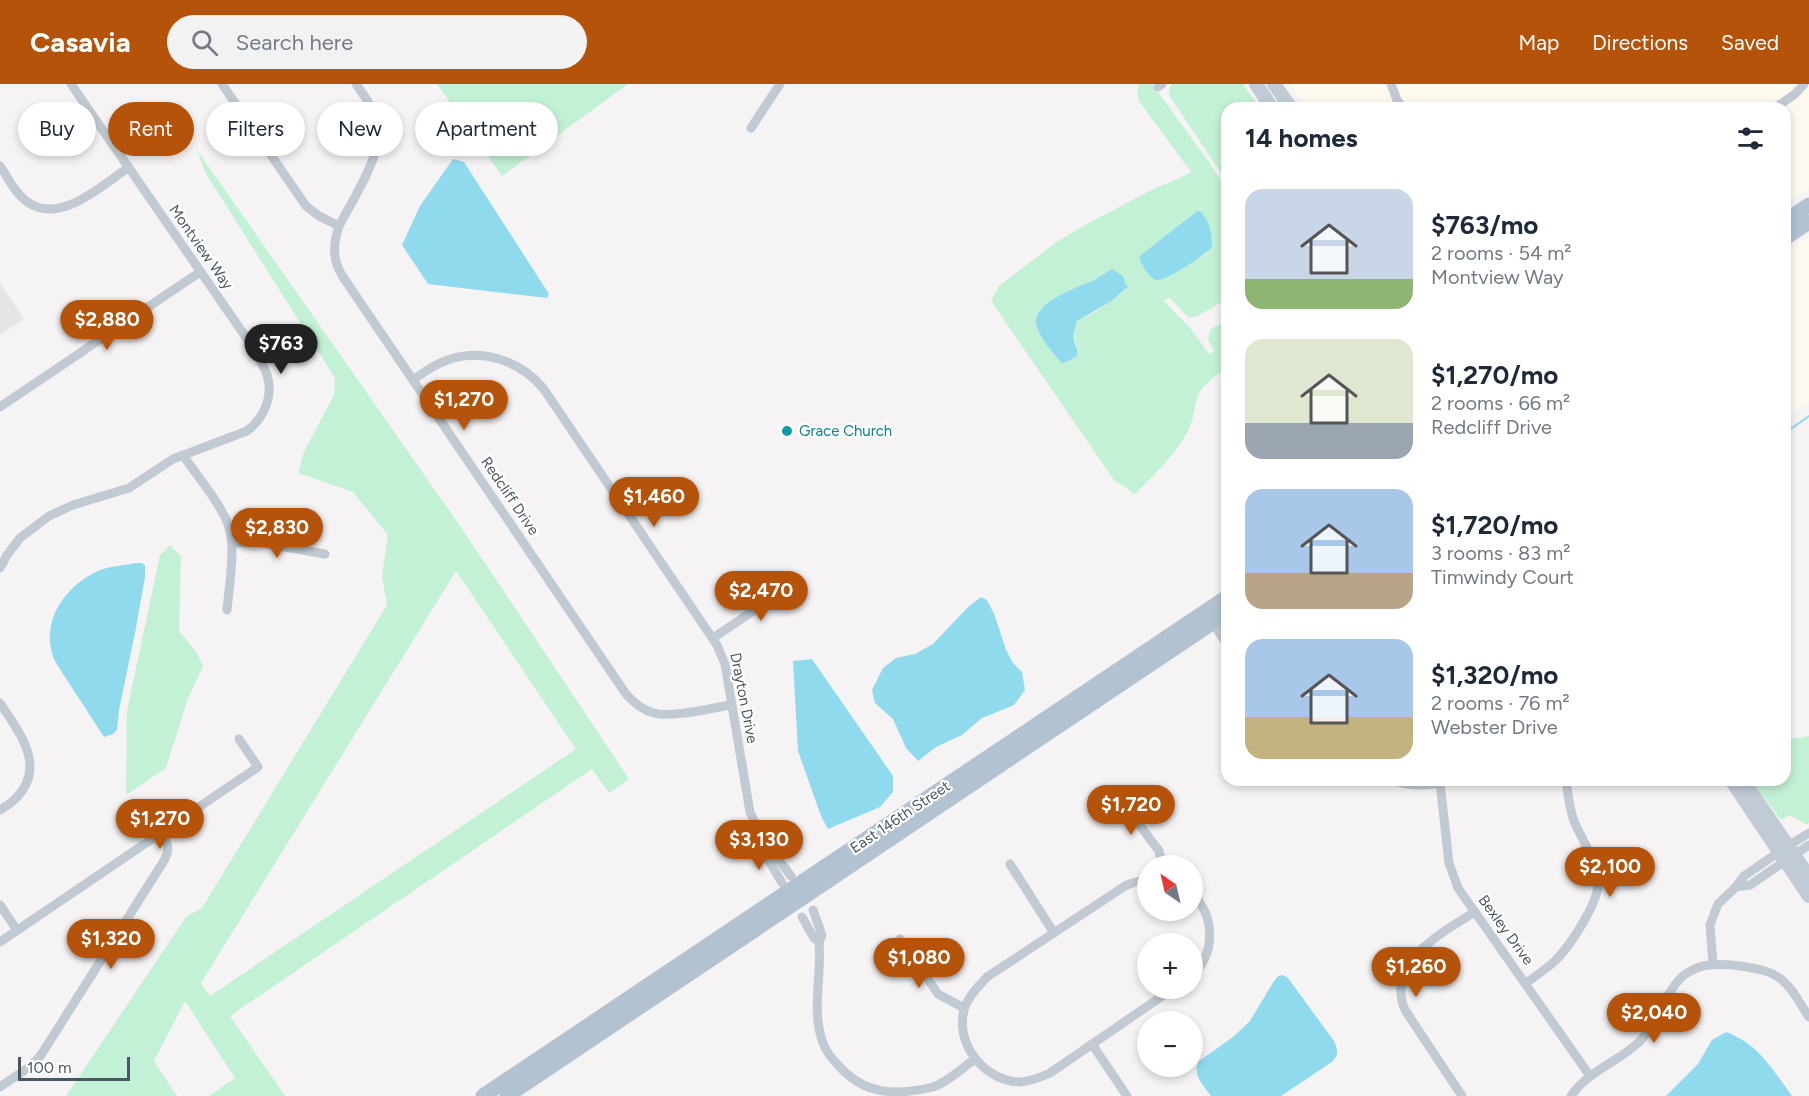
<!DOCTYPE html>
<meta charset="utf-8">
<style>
body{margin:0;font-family:Figtree,sans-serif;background:#f2f2f3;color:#1f2937;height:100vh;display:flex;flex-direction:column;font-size:22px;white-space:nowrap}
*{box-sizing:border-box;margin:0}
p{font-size:20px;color:#747a83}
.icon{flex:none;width:33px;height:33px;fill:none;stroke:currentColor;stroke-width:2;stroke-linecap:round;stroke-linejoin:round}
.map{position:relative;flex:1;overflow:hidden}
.details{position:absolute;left:1221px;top:18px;width:570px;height:684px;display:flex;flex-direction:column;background:#fff;border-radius:18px;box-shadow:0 3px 9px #0003}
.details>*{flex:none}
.top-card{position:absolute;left:18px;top:18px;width:570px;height:54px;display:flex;gap:12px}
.needle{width:39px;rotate:326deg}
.controls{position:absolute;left:1137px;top:771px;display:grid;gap:12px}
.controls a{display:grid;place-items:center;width:66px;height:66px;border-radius:50%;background:#fff;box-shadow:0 3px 9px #0003;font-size:30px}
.scale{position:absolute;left:18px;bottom:15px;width:112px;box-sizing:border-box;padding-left:6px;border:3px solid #4a5661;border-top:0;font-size:16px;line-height:21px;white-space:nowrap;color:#4a5661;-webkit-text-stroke:4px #fff;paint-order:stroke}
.price{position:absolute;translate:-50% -51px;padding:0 14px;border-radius:21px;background:#b45309;color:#fff;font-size:20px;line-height:39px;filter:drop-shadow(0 2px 3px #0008)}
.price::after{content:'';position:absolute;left:50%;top:36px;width:18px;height:14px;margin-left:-9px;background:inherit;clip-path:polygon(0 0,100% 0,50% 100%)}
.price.active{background:#222;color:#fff}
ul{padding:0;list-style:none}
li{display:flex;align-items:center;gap:18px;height:150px;padding:0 24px}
li span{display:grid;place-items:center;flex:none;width:168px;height:120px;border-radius:18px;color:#555}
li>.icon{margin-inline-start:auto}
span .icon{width:72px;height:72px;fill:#fffc;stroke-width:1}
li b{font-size:26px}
h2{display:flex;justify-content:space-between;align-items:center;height:72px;padding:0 24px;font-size:26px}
.tag{padding:0 21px;border-radius:27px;background:#fff;box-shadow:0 3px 9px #0003;font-size:21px;line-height:54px}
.tag.active{background:#b45309;color:#fff}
header{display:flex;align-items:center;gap:36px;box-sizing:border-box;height:84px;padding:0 30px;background:#b45309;color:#fff}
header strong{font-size:28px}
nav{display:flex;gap:33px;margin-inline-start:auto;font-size:21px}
.search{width:420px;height:54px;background:#f2f2f3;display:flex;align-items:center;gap:15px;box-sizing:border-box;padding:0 21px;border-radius:33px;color:#747a83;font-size:22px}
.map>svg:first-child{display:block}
</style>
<header>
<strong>Casavia</strong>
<div class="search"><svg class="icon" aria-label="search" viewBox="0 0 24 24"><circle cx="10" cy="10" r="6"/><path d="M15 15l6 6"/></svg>Search here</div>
<nav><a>Map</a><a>Directions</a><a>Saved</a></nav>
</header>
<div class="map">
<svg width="1809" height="1012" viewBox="0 0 1809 1012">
<rect width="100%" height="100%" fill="#f5f3f3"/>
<g fill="#fdf9ef">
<polygon points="1290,0 1809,0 1809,105 1785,121 1785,24 1306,24"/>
<polygon points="1809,152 1809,319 1785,335 1785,169"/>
</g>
<polygon fill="#e6e4e5" points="0,199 24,235 0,251"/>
<g fill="#c3f1d5" fill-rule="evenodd">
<polygon points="437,0 628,0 502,92"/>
<path d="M1139,0H1152L1209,78L1222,98L1227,115V215L1196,233H1188L1170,214L1163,216L1191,245L1209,270L1214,267L1208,256L1210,246L1227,235V285C1215,292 1202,300 1197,314C1194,326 1193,338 1187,349C1174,372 1153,392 1135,410L1114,396L991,217L999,202L1055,159L1087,140L1155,104L1178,95L1191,88L1139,17L1137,8ZM1196,128L1207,169L1173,189L1154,195L1142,181L1139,174ZM1111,185L1123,193L1126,206L1095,228L1077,237C1074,246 1073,255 1077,263L1054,271L1038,247L1040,226L1064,209L1096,195Z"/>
<polygon points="1173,0 1243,0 1260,24 1227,24 1227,98 1169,11 1170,2"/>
<path d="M197,66L460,442L629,695L609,709L592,685L230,932L285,1012H209L235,994L185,917L154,977L177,1012H66L186,833L202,824L387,521L382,492L388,451L353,408L298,389L304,368L334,311L335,294L205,88ZM456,487L576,665L210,912L201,899Z"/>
<polygon points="170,461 181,472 179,547 197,569 203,582 187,617 166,684 126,711 127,627 160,471"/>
<polygon points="1809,652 1809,739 1806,740 1789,731 1781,736 1756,703 1767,696 1785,696 1785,675 1788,670 1791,655"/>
</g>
<g fill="#90daee">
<polygon points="453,75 464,78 549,210 547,214 428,200 402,161 420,122"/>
<path d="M1200,127C1210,137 1212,150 1212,163C1205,171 1166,197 1157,196C1149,195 1142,181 1139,174L1141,171L1196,128Z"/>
<path d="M1112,185L1124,193L1125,200L1128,203L1110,218L1077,237C1075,243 1073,251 1074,257C1076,263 1078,265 1077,272L1068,277L1062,279C1054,271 1034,247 1036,236C1039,215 1080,203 1096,195C1101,192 1106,188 1112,185Z"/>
<path d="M135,479H141L145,481V493L136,544L119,626L117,646L113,650L104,653L56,579C38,541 63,503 98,487C109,482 123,482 135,479Z"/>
<polygon points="981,513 987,516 995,532 1006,566 1013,579 1022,588 1025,606 1014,621 982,634 962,651 936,663 918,677 906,664 893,635 875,619 872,606 883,584 896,574 915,570 933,560 969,522"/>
<polygon points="812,575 893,692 893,708 880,723 828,745 821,732 798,667 793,577"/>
<path d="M1283,891L1288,894L1334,957C1338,966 1339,971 1332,978L1281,1012H1211C1203,1001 1192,991 1199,977L1233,953L1250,937L1274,897L1278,892Z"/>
<path d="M1726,948C1759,960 1772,985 1792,1012H1666L1698,980L1712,956Z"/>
</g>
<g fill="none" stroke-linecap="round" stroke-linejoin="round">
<polyline stroke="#90daee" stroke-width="2" points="1785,349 1809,332"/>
<g stroke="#c1cad2" stroke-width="9">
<polyline points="222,0 306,122 319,132 339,142"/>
<path d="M356,0C365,13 375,26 378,41C384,68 352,117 339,142C333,160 332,176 343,193L626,610C634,619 642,626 654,629C672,634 711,624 731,621"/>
<polyline points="1391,0 1397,16 1403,24"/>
<polyline points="1158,3 1162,0"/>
<polyline points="1775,24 1795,10 1804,0"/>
<polyline points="751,44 780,0"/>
<path d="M0,82C8,94 16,111 29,119C61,140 102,101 128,84"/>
<path d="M413,296C423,289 433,281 445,277C480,263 519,276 543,304L717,561L725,580L750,728L767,765L768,775L782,799"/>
<polyline points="0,323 200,188"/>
<path d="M183,371C196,391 225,424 230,447C235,466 229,505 227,526"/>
<polyline points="232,459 257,458 325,470"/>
<path d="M0,484L7,471L20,454L49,432L73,421L129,404L173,375L247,347C264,334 274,312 267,291C264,282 258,273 254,265L71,0"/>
<polyline points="1220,539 1216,544 1227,560"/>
<polyline points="713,554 793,500"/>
<path d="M0,619C19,648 48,683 15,715C11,719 5,723 0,726"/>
<path d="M1392,696C1411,703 1432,702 1451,696"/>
<polyline points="1440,699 1449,779 1458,804 1590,992"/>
<polyline points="1119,714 1159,767 1162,782"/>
<polyline points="1788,762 1809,749"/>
<polyline points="767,765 775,771 791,792"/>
<polyline points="1794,771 1809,761"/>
<polyline points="1010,780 1054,849"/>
<path d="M1148,795L1132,799L1125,802L987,893C979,902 969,911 965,923C953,958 984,997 1019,998C1030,998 1041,993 1050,989L1174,904"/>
<polyline points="1736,803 1750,801 1785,777"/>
<path d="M1192,810C1215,831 1216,870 1192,891"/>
<polyline points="0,821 17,846"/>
<polyline points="802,833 814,854 819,858 822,851 813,826"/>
<polyline points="900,855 938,910 964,924"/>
<polyline points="0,858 258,683 239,655"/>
<path d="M819,858C822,891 811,927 823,959C826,967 832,975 838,981C864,1011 896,1012 933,1003C948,998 962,984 975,975"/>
<polyline points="1713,880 1710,841 1718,820 1736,803 1744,792 1779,768"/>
<path d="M1526,899C1536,892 1546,885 1555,877C1570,862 1600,817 1598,797C1596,776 1582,756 1574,737C1569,724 1568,710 1566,696"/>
<polyline points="1092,960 1127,1012"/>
<path d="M0,1003L31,982L41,971L165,775C170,764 168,759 161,749"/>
<path d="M1462,1012L1405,926C1385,879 1441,849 1475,828"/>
<path d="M1571,1012C1588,987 1618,978 1639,958C1657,940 1662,914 1679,896C1686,888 1700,881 1711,881C1727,879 1766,884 1778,893C1792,902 1800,920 1809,933"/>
</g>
<g stroke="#c1cbd6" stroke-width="14">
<polyline points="1256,0 1272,24"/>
<polyline points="1274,0 1291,24"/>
<polyline points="1731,696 1809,812"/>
<polyline points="1743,696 1809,793"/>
</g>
<g stroke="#b3c2d1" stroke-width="15">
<polyline points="1785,137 1809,121"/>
<polyline points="1785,154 1809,138"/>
<polyline points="483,1012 1227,513"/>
<polyline points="507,1012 1227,529"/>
</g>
</g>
<circle fill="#0f9aa8" stroke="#fff" stroke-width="2" cx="787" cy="347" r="6"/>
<g text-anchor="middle" stroke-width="4.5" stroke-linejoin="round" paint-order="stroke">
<g font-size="15" fill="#4a5661" stroke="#fff">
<text transform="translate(201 163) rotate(55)" y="5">Montview Way</text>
<text transform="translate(510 412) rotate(56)" y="5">Redcliff Drive</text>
<text transform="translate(744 614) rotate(79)" y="5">Drayton Drive</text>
<text transform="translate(900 733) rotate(-34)" y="5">East 146th Street</text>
<text transform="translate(1506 846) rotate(54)" y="5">Bexley Drive</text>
</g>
<g font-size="15" fill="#0d838f" stroke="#fff" text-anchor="start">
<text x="799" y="352">Grace Church</text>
</g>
</g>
</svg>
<div class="controls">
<a><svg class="needle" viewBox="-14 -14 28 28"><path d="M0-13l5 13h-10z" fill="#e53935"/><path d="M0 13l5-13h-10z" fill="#747a83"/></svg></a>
<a>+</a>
<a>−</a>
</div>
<div class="scale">100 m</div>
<b class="price" style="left:107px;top:267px">$2,880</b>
<b class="price active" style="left:281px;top:291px">$763</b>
<b class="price" style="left:464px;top:347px">$1,270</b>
<b class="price" style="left:654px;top:444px">$1,460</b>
<b class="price" style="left:277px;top:475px">$2,830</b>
<b class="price" style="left:761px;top:538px">$2,470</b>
<b class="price" style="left:1131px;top:752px">$1,720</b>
<b class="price" style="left:160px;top:766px">$1,270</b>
<b class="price" style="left:759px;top:787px">$3,130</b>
<b class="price" style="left:1610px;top:814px">$2,100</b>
<b class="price" style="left:111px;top:886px">$1,320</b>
<b class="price" style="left:919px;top:905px">$1,080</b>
<b class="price" style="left:1416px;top:914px">$1,260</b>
<b class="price" style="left:1654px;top:960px">$2,040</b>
<div class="top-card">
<a class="tag">Buy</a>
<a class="tag active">Rent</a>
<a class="tag">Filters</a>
<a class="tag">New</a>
<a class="tag">Apartment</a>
</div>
<section class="details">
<h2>14 homes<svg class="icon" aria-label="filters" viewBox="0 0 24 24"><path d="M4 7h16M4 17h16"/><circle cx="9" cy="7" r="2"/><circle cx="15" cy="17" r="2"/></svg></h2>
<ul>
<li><span style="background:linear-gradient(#c9d6e8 75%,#8fb573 0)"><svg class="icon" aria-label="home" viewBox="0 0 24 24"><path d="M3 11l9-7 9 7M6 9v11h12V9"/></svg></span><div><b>$763/mo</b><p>2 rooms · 54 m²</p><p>Montview Way</p></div></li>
<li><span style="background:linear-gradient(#dfe7d0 70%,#9aa5b1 0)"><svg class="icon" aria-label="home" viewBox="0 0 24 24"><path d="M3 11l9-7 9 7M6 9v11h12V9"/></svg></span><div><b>$1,270/mo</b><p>2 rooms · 66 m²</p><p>Redcliff Drive</p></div></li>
<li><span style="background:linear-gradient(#a9c7e8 70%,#b9a48a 0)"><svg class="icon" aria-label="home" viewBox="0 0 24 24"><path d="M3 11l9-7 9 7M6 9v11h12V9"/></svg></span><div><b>$1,720/mo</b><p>3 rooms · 83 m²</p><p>Timwindy Court</p></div></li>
<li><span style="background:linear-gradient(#a9c7e8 65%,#c2b280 0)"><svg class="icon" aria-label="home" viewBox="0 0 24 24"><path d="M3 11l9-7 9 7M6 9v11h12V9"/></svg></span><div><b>$1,320/mo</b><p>2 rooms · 76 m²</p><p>Webster Drive</p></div></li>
</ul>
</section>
</div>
